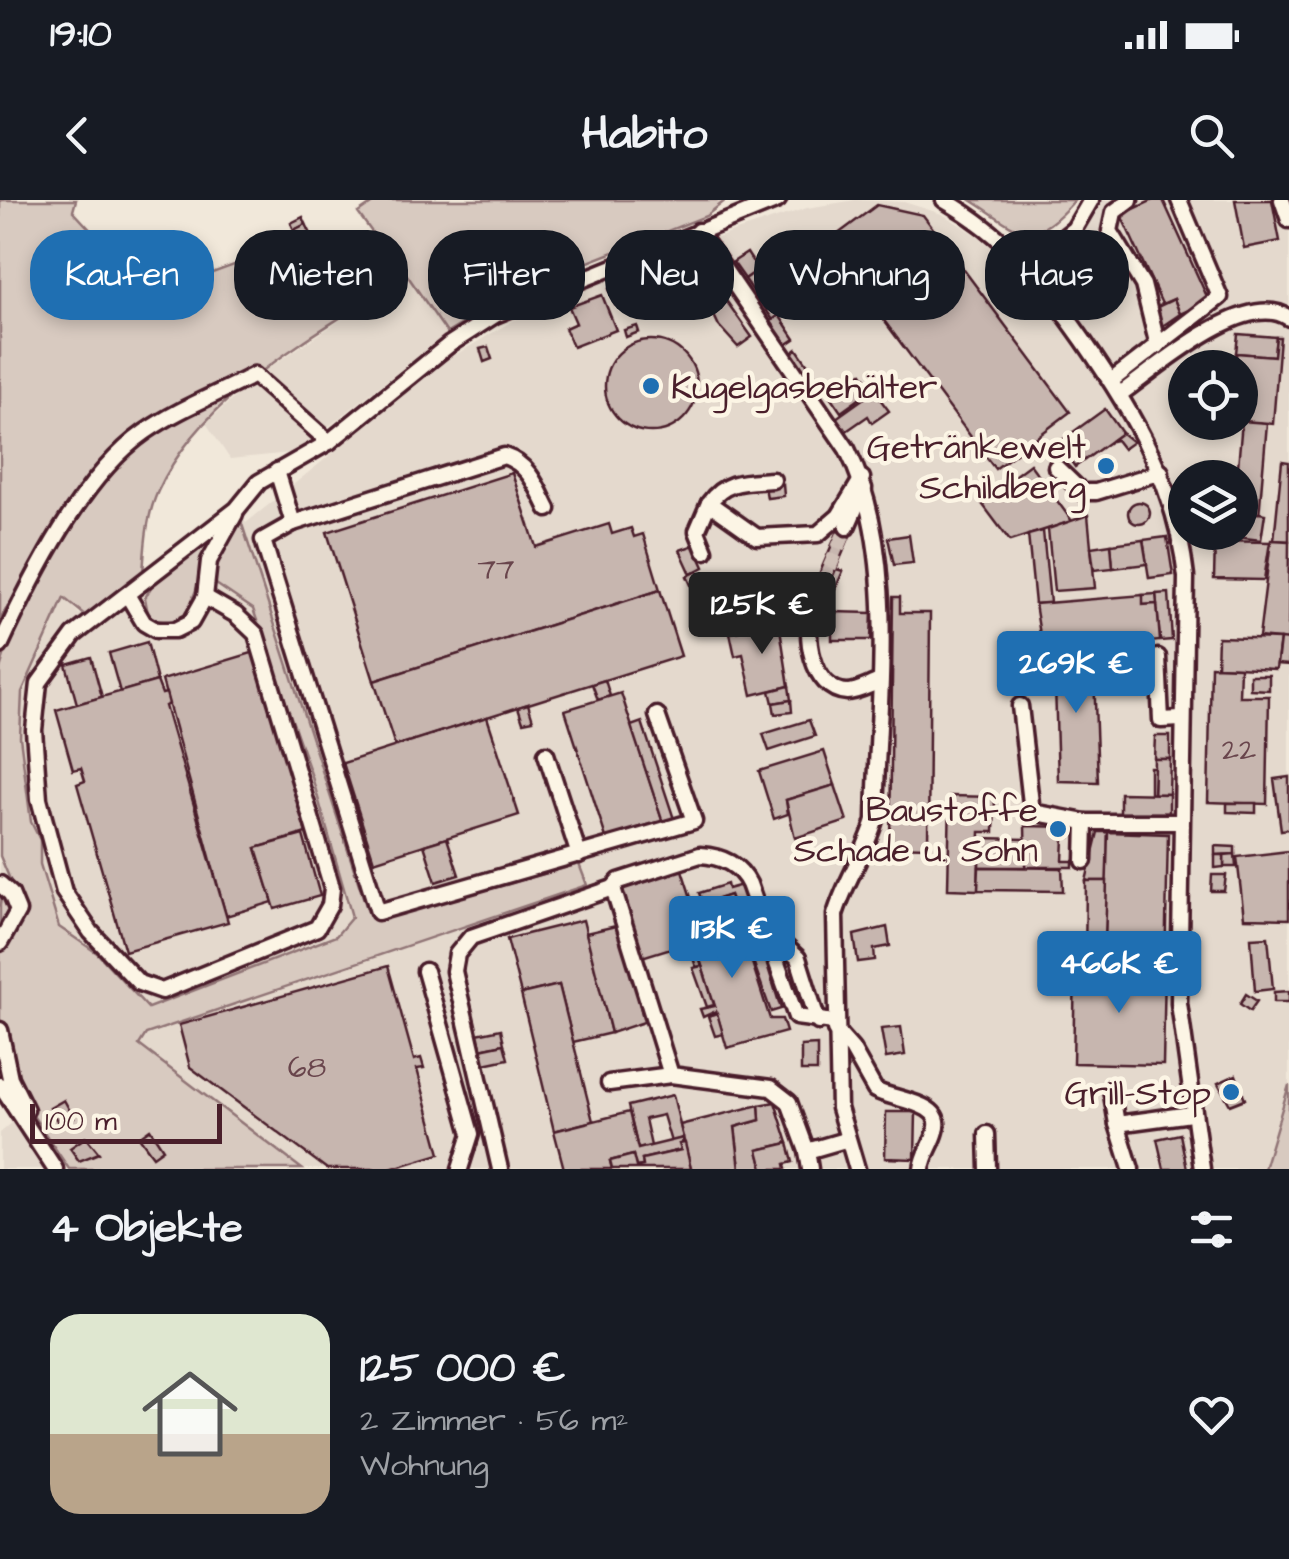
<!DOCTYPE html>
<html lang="de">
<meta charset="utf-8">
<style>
body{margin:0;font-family:"Architects Daughter",sans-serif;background:#20242c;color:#f1f3f6;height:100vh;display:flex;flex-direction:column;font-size:38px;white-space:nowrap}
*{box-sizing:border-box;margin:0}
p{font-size:32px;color:#9ea1a6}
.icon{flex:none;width:55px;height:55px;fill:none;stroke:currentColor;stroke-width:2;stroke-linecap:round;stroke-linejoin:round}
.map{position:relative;height:969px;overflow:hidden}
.side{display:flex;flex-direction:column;background:#171b24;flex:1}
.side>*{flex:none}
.banner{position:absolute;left:30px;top:30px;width:1230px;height:90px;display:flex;gap:20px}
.buttons{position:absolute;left:1168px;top:150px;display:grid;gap:20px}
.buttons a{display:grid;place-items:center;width:90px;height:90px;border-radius:50%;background:#171b24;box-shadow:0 5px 15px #0003;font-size:50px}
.scale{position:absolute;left:30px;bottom:25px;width:192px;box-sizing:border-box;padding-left:10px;border:5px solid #4a1f2b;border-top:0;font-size:28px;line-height:35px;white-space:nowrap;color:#4a1f2b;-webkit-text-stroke:8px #fcf5e5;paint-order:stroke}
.price{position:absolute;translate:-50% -85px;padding:0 22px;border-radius:10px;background:#1f6fb2;color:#fff;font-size:32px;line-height:65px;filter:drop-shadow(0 2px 5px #0008)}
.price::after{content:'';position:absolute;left:50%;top:60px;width:30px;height:22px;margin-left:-15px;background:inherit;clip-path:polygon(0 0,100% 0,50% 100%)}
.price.current{background:#222;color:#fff}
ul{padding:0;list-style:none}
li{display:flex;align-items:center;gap:30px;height:250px;padding:0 50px}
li+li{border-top:2px solid #363941}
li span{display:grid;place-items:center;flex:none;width:280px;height:200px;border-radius:30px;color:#555}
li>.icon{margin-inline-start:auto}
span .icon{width:120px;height:120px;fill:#fffc;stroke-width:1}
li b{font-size:42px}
h2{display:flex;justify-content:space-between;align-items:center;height:120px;padding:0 50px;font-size:42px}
.chip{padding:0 35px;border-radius:40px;background:#171b24;box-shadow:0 5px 15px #0003;font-size:35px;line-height:90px}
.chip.current{background:#1f6fb2;color:#fff}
.status{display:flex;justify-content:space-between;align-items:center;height:70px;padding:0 50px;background:#171b24;direction:ltr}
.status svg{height:28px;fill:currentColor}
header{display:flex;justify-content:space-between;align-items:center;height:130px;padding:0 50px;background:#171b24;font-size:45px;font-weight:700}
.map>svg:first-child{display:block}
</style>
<div class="status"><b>19:10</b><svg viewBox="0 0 49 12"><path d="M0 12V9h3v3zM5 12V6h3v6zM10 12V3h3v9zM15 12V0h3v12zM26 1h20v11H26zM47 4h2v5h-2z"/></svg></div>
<header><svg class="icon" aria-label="back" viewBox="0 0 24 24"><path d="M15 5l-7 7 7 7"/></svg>Habito<svg class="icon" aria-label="search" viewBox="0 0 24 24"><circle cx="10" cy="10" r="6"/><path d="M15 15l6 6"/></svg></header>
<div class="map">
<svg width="1289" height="969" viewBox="0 0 1289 969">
<rect width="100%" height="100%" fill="#f1e8da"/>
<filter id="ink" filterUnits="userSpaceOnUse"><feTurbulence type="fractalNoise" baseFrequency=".01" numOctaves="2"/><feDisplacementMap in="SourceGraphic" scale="20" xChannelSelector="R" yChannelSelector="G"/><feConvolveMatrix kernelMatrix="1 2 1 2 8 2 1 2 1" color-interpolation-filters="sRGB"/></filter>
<g filter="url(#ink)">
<g fill="#e4d9cd" fill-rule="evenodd">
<path d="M855,0L904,2L942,14L978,36L1008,63L1059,67L1104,0H1289V885L1264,969H302L252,931L231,949L0,736V419L66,314L64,397L79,414L143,374L232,299L246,323L450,158L536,107L733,32L807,8ZM1185,168H1240V222H1185ZM1185,278H1240V332H1185Z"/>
<polygon points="408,75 447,133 309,242 290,253 230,259 206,223 264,171"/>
<polygon points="13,922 44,969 0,969 0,933"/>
</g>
<g fill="#d8cac0" stroke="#917476" stroke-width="2.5">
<path d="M0,0H76L73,11L108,49L111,79L141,99L289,45L322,86L352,85L393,61L358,13L377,0H726L706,16L527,86L447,133L407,75C320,133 204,191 158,291C146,317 145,346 143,374L86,416L64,398L22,492L20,537L31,622L40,640V664L59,727L97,753L148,808L336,736L352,717L312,577L253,409L216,384L211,367L241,321L368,712L382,719L579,664L587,685L146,834L139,845L302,969H69L0,867V705L2,695L14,689L0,656V469L6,449L0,445L56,330L0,419Z"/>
<path d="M971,0H1075C1028,52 1021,31 971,0Z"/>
<polygon points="219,330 186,416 167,422 149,419 145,398 154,382"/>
<polygon points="1289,885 1289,969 1264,969"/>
</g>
<g fill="#c7b6af" stroke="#4a1f2b" stroke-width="2.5">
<polygon points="1153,0 1163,0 1209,101 1180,114 1174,99 1162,104 1121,15"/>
<polygon points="1235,0 1272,0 1280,41 1244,48"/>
<polygon points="877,5 923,15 1070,212 995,269 826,43"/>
<polygon points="303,17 306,24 294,30 291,23"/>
<polygon points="306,24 311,34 299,40 294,30"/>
<polygon points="747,53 758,70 745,79 733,62"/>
<polygon points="758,70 787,110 773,120 745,79"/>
<polygon points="643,76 654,104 638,110 627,82"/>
<polygon points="710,78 752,137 738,147 719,126 702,90 696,88"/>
<polygon points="618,86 624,101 615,105 609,89"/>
<polygon points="602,95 616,130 573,147 565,128 576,123 569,107"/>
<polygon points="1174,99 1180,114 1161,127 1153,109"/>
<polygon points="779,115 795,139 786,145 770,122"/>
<polygon points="637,126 639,132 626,137 624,130"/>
<polygon points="1238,134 1276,137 1274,156 1236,153"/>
<polygon points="1276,137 1280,137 1273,224 1240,221 1236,153 1274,156"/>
<circle cx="651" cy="186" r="46"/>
<polygon points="488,147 492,159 484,162 480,149"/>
<polygon points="797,149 824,188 818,192 792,153"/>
<polygon points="862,173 873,189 841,212 830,196"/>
<polygon points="874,191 889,211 872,223 868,216 845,232 836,218"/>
<polygon points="1105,209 1122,233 1075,267 1058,243"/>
<polygon points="1242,221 1267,223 1259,316 1240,314 1237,278"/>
<polygon points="1122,233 1133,242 1123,249 1116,240 1111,241"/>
<polygon points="1282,261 1289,262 1289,341 1274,340"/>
<polygon points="1030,264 1072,321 1010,341 980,301"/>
<polygon points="512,273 536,347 609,324 612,334 631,328 634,337 643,334 660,390 374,481 327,332"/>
<polygon points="783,284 784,296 767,298 765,286"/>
<circle cx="1139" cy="313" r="11"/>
<polygon points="1259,313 1265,314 1261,340 1236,337 1242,315"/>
<polygon points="1088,315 1095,388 1054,391 1048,329"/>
<polygon points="841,324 853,329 819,409 806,404"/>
<polygon points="1043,331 1050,403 1035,404 1028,335"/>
<polygon points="909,335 913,363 894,365 888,338"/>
<polygon points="1167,337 1173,375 1149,378 1143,340"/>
<polygon points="1143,340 1147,364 1113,368 1111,344"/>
<polygon points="1271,340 1289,341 1288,440 1259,437"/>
<polygon points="1215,341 1270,342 1264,380 1214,379"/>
<polygon points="1111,344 1113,368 1094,370 1091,347"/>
<polygon points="694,345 704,367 691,374 680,350"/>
<polygon points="836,369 843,371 826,411 819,408"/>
<polygon points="698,371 703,382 692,387 687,376"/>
<polygon points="660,390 681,456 395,546 374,481"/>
<polygon points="1169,393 1172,440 1160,441 1156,394"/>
<polygon points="1156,394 1157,404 1143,405 1142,395"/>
<polygon points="1143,395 1143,405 1157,404 1160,441 1043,453 1035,404"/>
<polygon points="893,397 900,397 900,413 930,413 928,647 890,646"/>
<polygon points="832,412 872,413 871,440 832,440"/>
<polygon points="779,422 789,486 752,495 743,454 735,456 730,433"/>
<polygon points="1218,437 1280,439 1276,469 1217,466"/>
<polygon points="1280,439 1289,440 1289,465 1277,464"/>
<polygon points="147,442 157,481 120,492 109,453"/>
<polygon points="1145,443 1145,482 1095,486 1093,448"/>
<polygon points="1093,448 1098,582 1058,581 1054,452"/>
<polygon points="255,452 306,633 256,648 273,702 226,716 162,480"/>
<polygon points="91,457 102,497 77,504 66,464"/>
<polygon points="1211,466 1240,467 1239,496 1269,496 1267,604 1208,602"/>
<polygon points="1250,475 1269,475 1269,490 1250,489"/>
<polygon points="605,480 610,496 598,500 592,484"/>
<polygon points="157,481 162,494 166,493 169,504 165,506 228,722 125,751 77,584 85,581 81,568 73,570 56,510"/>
<polygon points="789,486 791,500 773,503 770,491"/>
<polygon points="621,493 664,626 608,644 565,510"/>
<polygon points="791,500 792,512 775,514 773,503"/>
<polygon points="528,504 533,520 523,522 518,507"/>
<polygon points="487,517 519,615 374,661 343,563"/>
<polygon points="809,520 815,536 769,551 763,534"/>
<polygon points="642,522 675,622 664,626 631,526"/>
<polygon points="1155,536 1170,536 1170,559 1154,559"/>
<polygon points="824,551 835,585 786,600 788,614 774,619 759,571"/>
<polygon points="1154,559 1170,559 1169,594 1153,594"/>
<polygon points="1150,567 1154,567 1153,594 1150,594"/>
<polygon points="1289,577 1289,629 1281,630 1274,579"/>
<polygon points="835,585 847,621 795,638 786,600"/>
<polygon points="1120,593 1169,594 1169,613 1120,613"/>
<polygon points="950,596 995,597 994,632 980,632 978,690 948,689"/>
<polygon points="1227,603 1256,603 1256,613 1227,612"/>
<polygon points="1025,626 1070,627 1070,637 1064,637 1063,661 1073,661 1073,667 1026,667"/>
<polygon points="1098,632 1108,632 1107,681 1086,681"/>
<polygon points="1108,632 1168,634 1165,769 1104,768"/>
<polygon points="303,635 320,696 275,709 256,648"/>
<polygon points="447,638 459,675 436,682 424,645"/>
<polygon points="980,638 1026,639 1026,667 979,667"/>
<polygon points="1215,646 1235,647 1235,654 1215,655"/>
<polygon points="1289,651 1289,719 1244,718 1237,657"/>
<polygon points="1235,654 1236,667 1224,667 1224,655"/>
<polygon points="1215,655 1224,655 1224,667 1215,668"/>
<polygon points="681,667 694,707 684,710 694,741 642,757 620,686"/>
<polygon points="979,667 1062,668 1063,691 978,690"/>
<polygon points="1212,675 1226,675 1224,691 1211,691"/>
<polygon points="1086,681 1107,681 1104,768 1085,767"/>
<polygon points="727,684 728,689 742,685 747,700 733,704 730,695 703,704 699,693"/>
<polygon points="730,695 735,709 688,724 684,710"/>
<polygon points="746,700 750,710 736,714 733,704"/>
<polygon points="735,709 770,819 782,819 786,832 727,848 716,811 703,817 700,809 715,806 688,724"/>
<polygon points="749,710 755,726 742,730 736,714"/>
<polygon points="583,720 611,833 573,842 559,785 521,794 507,739"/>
<polygon points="620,725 644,822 611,833 586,733"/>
<polygon points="755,726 781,809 771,812 742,730"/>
<polygon points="887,727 890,746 874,749 875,760 858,762 854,735"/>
<polygon points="1268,737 1273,789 1255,791 1251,738"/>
<polygon points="694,741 702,766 696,767 688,742"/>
<polygon points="388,766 414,860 421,858 424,868 417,869 440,954 390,969 327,969 190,867 179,825"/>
<polygon points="702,766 714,805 707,807 693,768"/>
<polygon points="1075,768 1165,769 1163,865 1073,863"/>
<polygon points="559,785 593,921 554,931 521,794"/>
<polygon points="1289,791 1289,802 1274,802 1274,792"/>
<polygon points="1246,794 1257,801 1250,811 1240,804"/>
<polygon points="717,813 723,834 715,836 708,816"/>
<polygon points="901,827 905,855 886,858 881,829"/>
<polygon points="501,829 504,844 480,849 477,834"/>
<polygon points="504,844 508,859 484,864 480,849"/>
<polygon points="817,845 817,871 801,871 801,846"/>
<polygon points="1236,875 1245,899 1230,905 1218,883"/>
<polygon points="673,895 683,938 671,942 663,915 645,919 651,946 638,949 628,906"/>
<polygon points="64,900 74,918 60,926 50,908"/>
<polygon points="775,902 788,943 758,950 763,969 740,969 735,927 760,920 759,905"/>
<polygon points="759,905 760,920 735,927 740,969 691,969 680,925"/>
<polygon points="629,912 638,949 683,938 681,950 642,959 643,966 636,967 633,955 610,961 612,969 564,969 554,931"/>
<polygon points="886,912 916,912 915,959 885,958"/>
<polygon points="150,929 163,949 153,956 139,937"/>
<polygon points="1180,934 1187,969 1164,969 1157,939"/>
<polygon points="86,937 99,953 79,961 70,948"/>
<polygon points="685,943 691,969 612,969 610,961 633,955 636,967 643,966 642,959 681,950 679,944"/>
<polygon points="788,943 793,962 785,964 786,969 763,969 758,950"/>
</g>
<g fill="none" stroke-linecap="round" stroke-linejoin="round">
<polyline stroke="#d0c0b7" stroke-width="14" stroke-dasharray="14 7" stroke-linecap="butt" points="813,406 847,327"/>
<defs>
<g id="minor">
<path d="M944,0C1010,38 1040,79 1083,140C1135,215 1176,285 1186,377L1179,803L1202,969"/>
<polyline points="1130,0 1114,12 1110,31 1143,85 1158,146"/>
<polyline points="1282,0 1289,20"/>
<path d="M698,31L847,249C900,354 877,504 875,620C865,654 845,681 835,715L839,908L857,969"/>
<polyline points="1030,64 1074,29 1091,0"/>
<polyline points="1111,181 1220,97 1179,0"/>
<path d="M1120,194C1156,169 1246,88 1289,118"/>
<polyline points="1056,267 1082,292 1096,292 1161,272"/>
<polyline points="277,271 293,323 263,340 378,712 694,621 657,515"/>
<path d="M709,303C726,279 747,282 773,280"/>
<path d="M293,323L504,256C529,264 537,287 548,309"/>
<polyline points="847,327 864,288"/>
<polyline points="705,351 697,331 709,303 757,337 818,334 839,316 862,278"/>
<polyline points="128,396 144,423 156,430 175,430 191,422 205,397 209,361 235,314"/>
<polyline points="205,397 236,415 256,434 332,688 330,705 317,728 162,791 139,783 91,732 64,692 39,599 34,530 39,483 74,435 237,309 259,282 329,242 450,144 495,115 778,0"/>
<path d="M813,406C803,433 811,490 847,492C857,492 869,485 878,482"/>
<path d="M0,446C32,377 82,276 145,232C178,209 218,194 254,175L329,242"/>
<polyline points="1158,457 1161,520 1181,519"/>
<polyline points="1020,506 1032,612 1085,622 1181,622"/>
<polyline points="546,554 579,655"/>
<polyline points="1084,661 1085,622"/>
<polyline points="0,684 11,694 18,711 0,743"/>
<polyline points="613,688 671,875 771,888 789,902 807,951 845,940"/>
<polyline points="769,743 782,743 798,758 818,822"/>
<polyline points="425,771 471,934 460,969"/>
<polyline points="0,830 10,878 26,910"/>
<path d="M835,830L852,849L875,890C893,900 946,902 936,931C932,946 924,953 922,969"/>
<polyline points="609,883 671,875"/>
<polyline points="0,885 55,969"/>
<polyline points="1111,889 1117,924 1191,914"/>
<polyline points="1117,924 1131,969"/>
<polyline points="987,934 988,969"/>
<polyline points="807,951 810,969"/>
<path d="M500,969L454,771L457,754L471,737L613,688L619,681L700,655C721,656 739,664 749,684L796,817L834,822"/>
</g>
</defs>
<use href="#minor" stroke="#4a1f2b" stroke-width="21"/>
<use href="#minor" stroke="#fcf5e5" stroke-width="14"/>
</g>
</g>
<g fill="#1f6fb2" stroke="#fcf5e5" stroke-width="4">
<circle cx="651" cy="186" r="10"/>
<circle cx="1106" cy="266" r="10"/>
<circle cx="1058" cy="629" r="10"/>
<circle cx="1231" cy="892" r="10"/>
</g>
<g text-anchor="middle" stroke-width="9" stroke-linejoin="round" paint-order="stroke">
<g font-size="30" fill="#69454c">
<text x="496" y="379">77</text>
<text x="1239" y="559">22</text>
<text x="307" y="877">68</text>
</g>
<g font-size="35" fill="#4a1f2b" stroke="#fcf5e5" text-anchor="end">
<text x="671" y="198" text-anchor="start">Kugelgasbehälter</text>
<text x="1086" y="258">Getränkewelt<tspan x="1086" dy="40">Schildberg</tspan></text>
<text x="1038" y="621">Baustoffe<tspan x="1038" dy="40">Schade u. Sohn</tspan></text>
<text x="1211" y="904">Grill-Stop</text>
</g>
</g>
</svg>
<div class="buttons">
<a><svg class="icon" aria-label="locate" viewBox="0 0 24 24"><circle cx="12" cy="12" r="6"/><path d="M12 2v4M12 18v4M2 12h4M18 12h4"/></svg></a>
<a><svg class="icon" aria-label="layers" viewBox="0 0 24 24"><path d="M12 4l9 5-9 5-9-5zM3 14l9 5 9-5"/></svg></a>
</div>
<div class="scale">100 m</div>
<b class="price current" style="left:762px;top:457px">125K €</b>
<b class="price" style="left:1076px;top:516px">269K €</b>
<b class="price" style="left:732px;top:781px">113K €</b>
<b class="price" style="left:1119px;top:816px">466K €</b>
<div class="banner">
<a class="chip current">Kaufen</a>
<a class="chip">Mieten</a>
<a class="chip">Filter</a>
<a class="chip">Neu</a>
<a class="chip">Wohnung</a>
<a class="chip">Haus</a>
</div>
</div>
<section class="side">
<h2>4 Objekte<svg class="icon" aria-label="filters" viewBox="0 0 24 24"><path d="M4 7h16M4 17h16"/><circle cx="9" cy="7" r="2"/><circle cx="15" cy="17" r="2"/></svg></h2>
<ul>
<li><span style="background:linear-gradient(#dfe7d0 60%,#b9a48a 0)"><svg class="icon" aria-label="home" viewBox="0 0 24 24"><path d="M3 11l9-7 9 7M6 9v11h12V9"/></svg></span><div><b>125 000 €</b><p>2 Zimmer · 56 m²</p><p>Wohnung</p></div><svg class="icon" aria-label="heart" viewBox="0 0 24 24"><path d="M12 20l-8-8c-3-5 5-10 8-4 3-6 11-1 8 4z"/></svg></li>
</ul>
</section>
